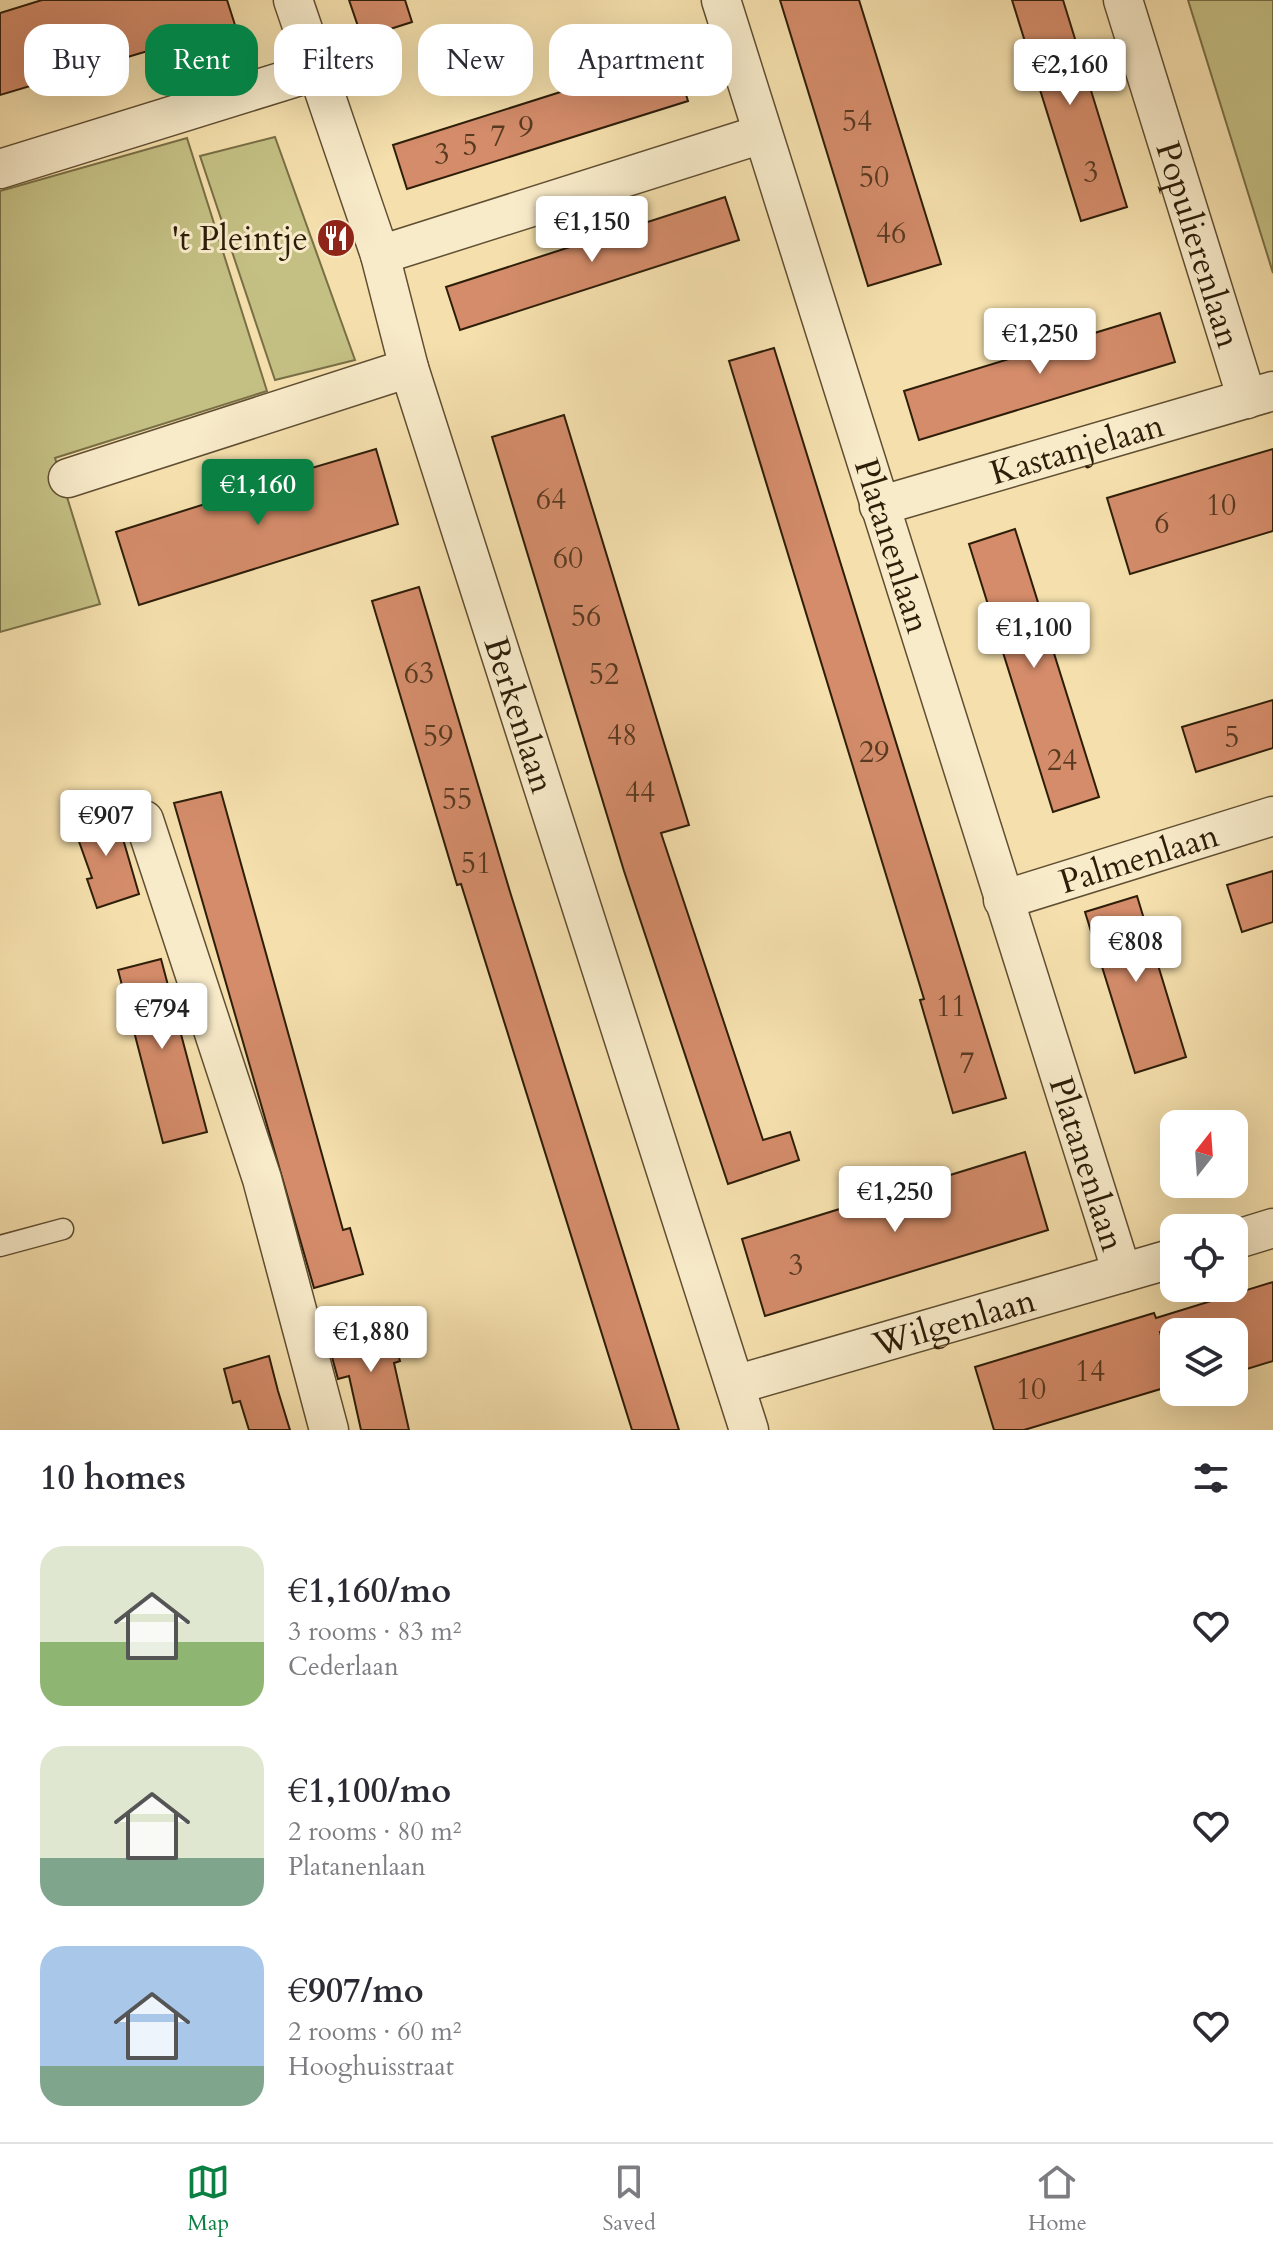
<!DOCTYPE html>
<meta charset="utf-8">
<style>
body{margin:0;font-family:Cardo,serif;background:#f7f7f7;color:#2b2b33;height:100vh;display:flex;flex-direction:column;font-size:30px;white-space:nowrap}
*{box-sizing:border-box;margin:0}
p{font-size:26px;color:#7c7c81}
.icon{flex:none;width:44px;height:44px;fill:none;stroke:currentColor;stroke-width:2;stroke-linecap:round;stroke-linejoin:round}
.map{position:relative;height:1430px;overflow:hidden}
.panel{display:flex;flex-direction:column;background:#fff;flex:1}
.panel>*{flex:none}
.top-card{position:absolute;left:24px;top:24px;width:800px;height:72px;display:flex;gap:16px}
.needle{width:52px;rotate:17deg}
.fabs{position:absolute;left:1160px;top:1110px;display:grid;gap:16px}
.fabs a{display:grid;place-items:center;width:88px;height:88px;border-radius:16px;background:#fff;box-shadow:0 8px 32px #0002;font-size:40px}
.price{position:absolute;translate:-50% -68px;padding:0 18px;border-radius:8px;background:#fff;color:#222;font-size:26px;line-height:52px;filter:drop-shadow(0 2px 4px #0008)}
.price::after{content:'';position:absolute;left:50%;top:48px;width:24px;height:18px;margin-left:-12px;background:inherit;clip-path:polygon(0 0,100% 0,50% 100%)}
.price.current{background:#0b8043;color:#fff}
ul{padding:0;list-style:none}
li{display:flex;align-items:center;gap:24px;height:200px;padding:0 40px}
li span{display:grid;place-items:center;flex:none;width:224px;height:160px;border-radius:24px;color:#555}
li>.icon{margin-inline-start:auto}
span .icon{width:96px;height:96px;fill:#fffc;stroke-width:1}
li b{font-size:34px}
h2{display:flex;justify-content:space-between;align-items:center;height:96px;padding:0 40px;font-size:34px}
.chip{padding:0 28px;border-radius:24px;background:#fff;box-shadow:0 8px 32px #0002;font-size:28px;line-height:72px}
.chip.current{background:#0b8043;color:#fff}
.dock{display:flex;justify-content:space-around;align-items:center;height:112px;border-top:2px solid #e1e1e2;background:#fff;font-size:22px;color:#7c7c81}
.dock a{display:grid;justify-items:center;gap:4px}
.dock .current{color:#0b8043}
.map>svg:first-child{display:block}
</style>
<div class="map">
<svg width="1273" height="1430" viewBox="0 0 1273 1430">
<rect width="100%" height="100%" fill="#f5e0ad"/>
<filter id="stains"><feTurbulence type="fractalNoise" baseFrequency=".0025" numOctaves="4"/><feColorMatrix values="0 0 0 0 .2 0 0 0 0 .09 0 0 0 0 .02 0 0 0 .5 -.17"/></filter>
<radialGradient id="worn" r=".72"><stop offset=".6" stop-color="#630" stop-opacity="0"/><stop offset="1" stop-color="#630" stop-opacity=".3"/></radialGradient>
<g fill="#c4c084" stroke="#796f46" stroke-width="2">
<polygon points="1188,0 1273,0 1273,273"/>
<polygon points="275,137 355,360 275,380 200,156"/>
<polygon points="187,138 267,391 55,458 100,604 0,632 0,191"/>
</g>
<g fill="#d48c6a" stroke="#2e1e09" stroke-width="2">
<polygon points="42,0 227,0 235,25 0,95 0,13"/>
<polygon points="349,0 405,0 412,22 362,38"/>
<polygon points="780,0 859,0 941,264 868,286"/>
<polygon points="1012,0 1063,0 1127,207 1081,221"/>
<polygon points="674,56 688,101 407,189 393,145"/>
<polygon points="725,197 739,240 460,330 446,287"/>
<polygon points="1160,313 1175,362 919,440 904,391"/>
<polygon points="774,348 1006,1098 953,1113 920,1000 924,999 729,361"/>
<polygon points="564,415 689,825 661,833 763,1140 790,1132 799,1160 728,1184 624,871 492,437"/>
<polygon points="376,449 398,524 139,605 116,532 221,499 220,495"/>
<polygon points="1273,449 1273,531 1130,574 1107,498"/>
<polygon points="1015,529 1099,797 1053,812 969,544"/>
<polygon points="419,587 511,895 679,1430 632,1430 461,884 457,885 372,601"/>
<polygon points="1273,700 1273,748 1196,772 1182,727"/>
<polygon points="221,792 343,1230 350,1228 363,1274 314,1288 174,803"/>
<polygon points="114,808 139,894 97,908 87,879 92,878 72,822"/>
<polygon points="1273,871 1273,922 1242,932 1227,885"/>
<polygon points="1137,896 1186,1057 1135,1073 1085,912"/>
<polygon points="161,959 207,1132 163,1143 118,970"/>
<polygon points="1025,1152 1048,1230 765,1316 742,1239"/>
<polygon points="1273,1282 1273,1361 1234,1373 1234,1332 1160,1332 1174,1385 1024,1430 994,1430 975,1367 1154,1313 1156,1318"/>
<polygon points="387,1317 400,1361 394,1363 409,1430 361,1430 349,1376 338,1379 326,1335"/>
<polygon points="269,1356 278,1391 290,1430 249,1430 240,1401 233,1403 224,1369"/>
</g>
<g fill="none" stroke-linecap="round" stroke-linejoin="round">
<defs>
<polyline id="service" points="0,1246 63,1229"/>
<g id="minor">
<path id="s1" d="M293,0L380,255L409,368L749,1430"/>
<path id="s2" d="M721,0L1122,1273"/>
<path id="s3" d="M1123,0L1247,399"/>
<polyline points="0,169 316,71"/>
<polyline points="380,255 762,134"/>
<polyline points="68,478 409,368"/>
<path id="s4" d="M879,506L1273,391"/>
<polyline points="144,820 262,1179 329,1430"/>
<path id="s5" d="M1003,900L1273,816"/>
<polyline points="1234,1240 1273,1228"/>
<path id="s6" d="M735,1385L1174,1258"/>
</g>
</defs>
<use href="#service" stroke="#604e32" stroke-width="23"/>
<use href="#minor" stroke="#604e32" stroke-width="41"/>
<use href="#service" stroke="#f8ebca" stroke-width="20"/>
<use href="#minor" stroke="#f8ebca" stroke-width="38"/>
</g>
<defs>
<symbol id="restaurant-disc" viewBox="-11 -11 22 22"><circle r="9.5" fill="#8f2418" stroke="#f8ebca"/><path d="M-5-6h1v4h1v-4h1v4h1v-4h1v5L-1.5 .5V6h-2V.5L-5-1ZM5-6V6H3V1.5H1.5Q1.5-4 5-6Z" fill="#fff"/></symbol>
</defs>
<g fill-rule="evenodd">
<use href="#restaurant-disc" x="314" y="216" width="44" height="44"/>
</g>
<g text-anchor="middle" stroke-width="6" stroke-linejoin="round" paint-order="stroke">
<g font-size="30" fill="#583a21">
<text x="857" y="131">54</text>
<text x="526" y="137">9</text>
<text x="498" y="146">7</text>
<text x="470" y="155">5</text>
<text x="442" y="164">3</text>
<text x="1091" y="182">3</text>
<text x="874" y="187">50</text>
<text x="891" y="243">46</text>
<text x="551" y="509">64</text>
<text x="1221" y="515">10</text>
<text x="1162" y="533">6</text>
<text x="568" y="568">60</text>
<text x="586" y="626">56</text>
<text x="419" y="683">63</text>
<text x="604" y="684">52</text>
<text x="622" y="745">48</text>
<text x="438" y="746">59</text>
<text x="1232" y="747">5</text>
<text x="874" y="762">29</text>
<text x="1062" y="770">24</text>
<text x="640" y="802">44</text>
<text x="457" y="809">55</text>
<text x="476" y="873">51</text>
<text x="951" y="1016">11</text>
<text x="967" y="1073">7</text>
<text x="796" y="1275">3</text>
<text x="1090" y="1381">14</text>
<text x="1031" y="1399">10</text>
</g>
<g font-size="34" fill="#2e1e09" stroke="#f8ebca" text-anchor="end">
<text x="308" y="250">'t Pleintje</text>
</g>
<g font-size="34" fill="#2e1e09" stroke="#f8ebca">
<text dy="12" stroke="none"><textPath href="#s3" startOffset="256">Populierenlaan</textPath></text>
<text dy="12" stroke="none"><textPath href="#s4" startOffset="206">Kastanjelaan</textPath></text>
<text dy="12" stroke="none"><textPath href="#s2" startOffset="572">Platanenlaan</textPath></text>
<text dy="12" stroke="none"><textPath href="#s1" startOffset="750">Berkenlaan</textPath></text>
<text dy="12" stroke="none"><textPath href="#s5" startOffset="142">Palmenlaan</textPath></text>
<text dy="12" stroke="none"><textPath href="#s2" startOffset="1220">Platanenlaan</textPath></text>
<text dy="12" stroke="none"><textPath href="#s6" startOffset="228">Wilgenlaan</textPath></text>
</g>
</g>
<rect width="100%" height="100%" filter="url(#stains)"/>
<rect width="100%" height="100%" fill="url(#worn)"/>
</svg>
<div class="fabs">
<a><svg class="needle" viewBox="-14 -14 28 28"><path d="M0-13l5 13h-10z" fill="#e53935"/><path d="M0 13l5-13h-10z" fill="#7c7c81"/></svg></a>
<a><svg class="icon" aria-label="locate" viewBox="0 0 24 24"><circle cx="12" cy="12" r="6"/><path d="M12 2v4M12 18v4M2 12h4M18 12h4"/></svg></a>
<a><svg class="icon" aria-label="layers" viewBox="0 0 24 24"><path d="M12 4l9 5-9 5-9-5zM3 14l9 5 9-5"/></svg></a>
</div>
<b class="price" style="left:1070px;top:107px">€2,160</b>
<b class="price" style="left:592px;top:264px">€1,150</b>
<b class="price" style="left:1040px;top:376px">€1,250</b>
<b class="price current" style="left:258px;top:527px">€1,160</b>
<b class="price" style="left:1034px;top:670px">€1,100</b>
<b class="price" style="left:106px;top:858px">€907</b>
<b class="price" style="left:1136px;top:984px">€808</b>
<b class="price" style="left:162px;top:1051px">€794</b>
<b class="price" style="left:895px;top:1234px">€1,250</b>
<b class="price" style="left:371px;top:1374px">€1,880</b>
<div class="top-card">
<a class="chip">Buy</a>
<a class="chip current">Rent</a>
<a class="chip">Filters</a>
<a class="chip">New</a>
<a class="chip">Apartment</a>
</div>
</div>
<section class="panel">
<h2>10 homes<svg class="icon" aria-label="filters" viewBox="0 0 24 24"><path d="M4 7h16M4 17h16"/><circle cx="9" cy="7" r="2"/><circle cx="15" cy="17" r="2"/></svg></h2>
<ul>
<li><span style="background:linear-gradient(#dfe7d0 60%,#8fb573 0)"><svg class="icon" aria-label="home" viewBox="0 0 24 24"><path d="M3 11l9-7 9 7M6 9v11h12V9"/></svg></span><div><b>€1,160/mo</b><p>3 rooms · 83 m²</p><p>Cederlaan</p></div><svg class="icon" aria-label="heart" viewBox="0 0 24 24"><path d="M12 20l-8-8c-3-5 5-10 8-4 3-6 11-1 8 4z"/></svg></li>
<li><span style="background:linear-gradient(#dfe7d0 70%,#7fa58c 0)"><svg class="icon" aria-label="home" viewBox="0 0 24 24"><path d="M3 11l9-7 9 7M6 9v11h12V9"/></svg></span><div><b>€1,100/mo</b><p>2 rooms · 80 m²</p><p>Platanenlaan</p></div><svg class="icon" aria-label="heart" viewBox="0 0 24 24"><path d="M12 20l-8-8c-3-5 5-10 8-4 3-6 11-1 8 4z"/></svg></li>
<li><span style="background:linear-gradient(#a9c7e8 75%,#7fa58c 0)"><svg class="icon" aria-label="home" viewBox="0 0 24 24"><path d="M3 11l9-7 9 7M6 9v11h12V9"/></svg></span><div><b>€907/mo</b><p>2 rooms · 60 m²</p><p>Hooghuisstraat</p></div><svg class="icon" aria-label="heart" viewBox="0 0 24 24"><path d="M12 20l-8-8c-3-5 5-10 8-4 3-6 11-1 8 4z"/></svg></li>
</ul>
</section>
<nav class="dock">
<a class="current"><svg class="icon" aria-label="map" viewBox="0 0 24 24"><path d="M3 6l6-2 6 2 6-2v14l-6 2-6-2-6 2zM9 4v14M15 6v14"/></svg>Map</a>
<a><svg class="icon" aria-label="saved" viewBox="0 0 24 24"><path d="M7 4h10v16l-5-4-5 4z"/></svg>Saved</a>
<a><svg class="icon" aria-label="home" viewBox="0 0 24 24"><path d="M3 11l9-7 9 7M6 9v11h12V9"/></svg>Home</a>
</nav>
